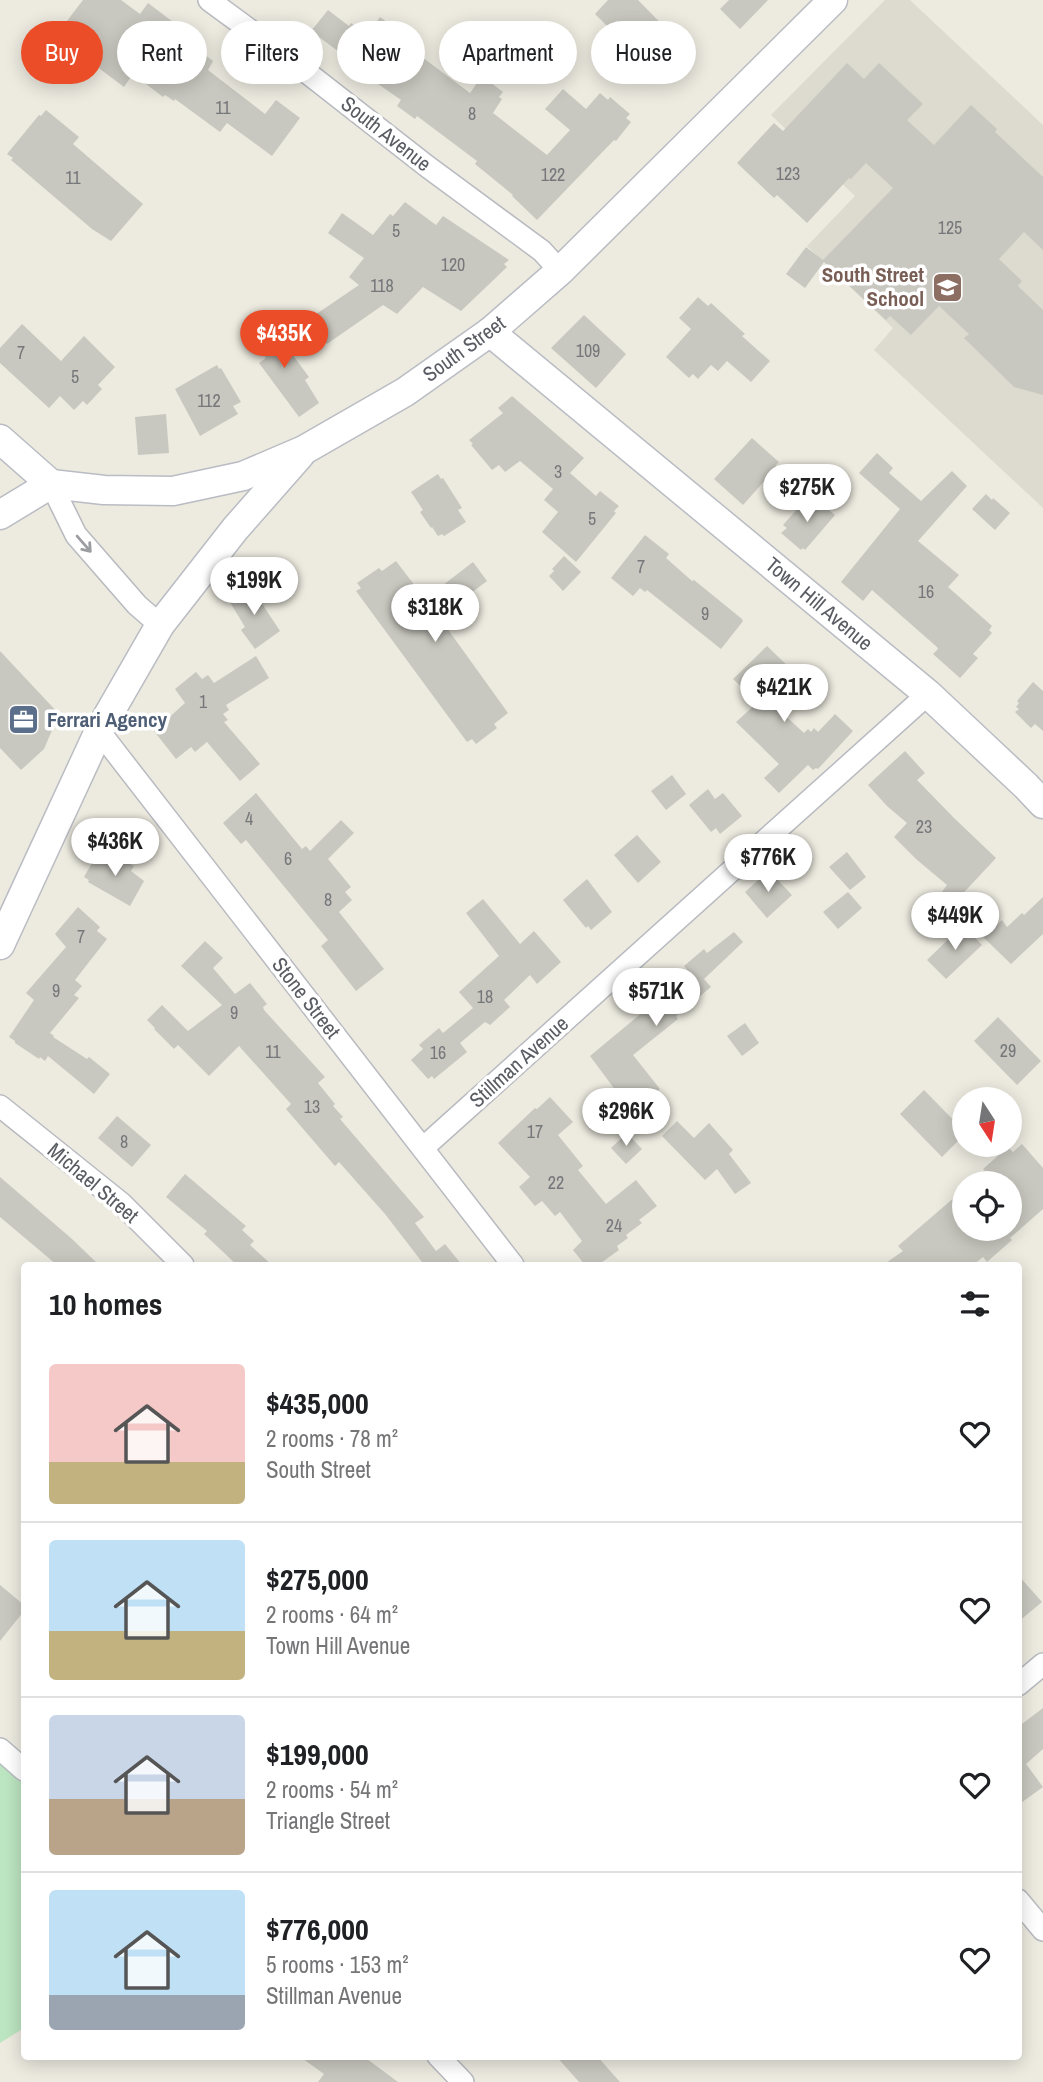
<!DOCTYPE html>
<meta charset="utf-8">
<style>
body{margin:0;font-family:"Archivo Narrow",sans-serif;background:#f2f2f2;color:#202124;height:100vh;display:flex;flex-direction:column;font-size:26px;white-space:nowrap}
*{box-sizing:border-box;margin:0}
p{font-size:23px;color:#757577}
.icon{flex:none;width:38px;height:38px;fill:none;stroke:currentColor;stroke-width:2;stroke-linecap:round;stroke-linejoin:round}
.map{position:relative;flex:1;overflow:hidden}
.drawer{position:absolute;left:21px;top:1262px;width:1001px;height:798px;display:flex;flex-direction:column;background:#fff;border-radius:7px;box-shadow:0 4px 18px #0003}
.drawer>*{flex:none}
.top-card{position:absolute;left:21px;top:21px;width:1001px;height:63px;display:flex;gap:14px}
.needle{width:46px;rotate:168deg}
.tools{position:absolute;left:952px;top:1087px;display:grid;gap:14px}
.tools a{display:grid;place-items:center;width:70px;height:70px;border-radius:50%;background:#fff;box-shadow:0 4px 18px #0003;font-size:35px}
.price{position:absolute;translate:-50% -60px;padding:0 16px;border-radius:24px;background:#fff;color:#222;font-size:23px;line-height:46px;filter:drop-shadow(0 2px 4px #0008)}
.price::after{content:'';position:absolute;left:50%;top:42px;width:21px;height:16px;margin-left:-10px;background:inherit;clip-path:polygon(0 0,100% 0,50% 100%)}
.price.selected{background:#eb4d28;color:#fff}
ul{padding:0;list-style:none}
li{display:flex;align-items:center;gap:21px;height:175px;padding:0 28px}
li+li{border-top:2px solid #e0e0e0}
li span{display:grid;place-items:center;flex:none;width:196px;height:140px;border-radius:7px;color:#555}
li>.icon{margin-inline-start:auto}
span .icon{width:84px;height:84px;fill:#fffc;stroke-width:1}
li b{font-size:30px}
h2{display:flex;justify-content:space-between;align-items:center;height:84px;padding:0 28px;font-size:30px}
.chip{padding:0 24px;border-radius:32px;background:#fff;box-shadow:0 4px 18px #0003;font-size:24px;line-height:63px}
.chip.selected{background:#eb4d28;color:#fff}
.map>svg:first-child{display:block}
</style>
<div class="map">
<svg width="1043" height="2082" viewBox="0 0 1043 2082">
<rect width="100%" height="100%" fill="#edebe0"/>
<polygon fill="#dddbcf" points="885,0 910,0 1043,125 1043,508 874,350 893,328 807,246 855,196 771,115"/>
<polygon fill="#bce5c1" points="0,1750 24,1770 24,2028 0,2043"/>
<g fill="#c9c8c0">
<polygon points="83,0 121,0 140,14 148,3 173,22 169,28 213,61 208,70 265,114 276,100 300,118 272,156 227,123 220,132 175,99 174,101 165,95 163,97 133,74 124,87 84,57 82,60 71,52 69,55 51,42"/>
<polygon points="608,0 638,0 689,52 685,56 689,60 665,84 595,14"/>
<polygon points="729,0 768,0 740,29 720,9"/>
<polygon points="328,10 349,26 351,23 367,36 380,17 418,45 414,51 470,93 482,76 503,92 499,97 502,99 493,113 547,155 570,130 545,109 563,89 586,109 600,93 608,100 610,97 630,114 626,118 631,122 616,141 614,140 537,220 512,196 513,195 475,164 477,161 417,116 415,119 397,106 401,100 368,77 370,75 311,31"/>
<polygon points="847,63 864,79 879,63 923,104 907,120 934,145 971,105 997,129 995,132 1043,177 1043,250 1024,232 999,259 1022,281 1018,286 1043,310 1043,395 1014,387 964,338 969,334 939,306 911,335 890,316 886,320 824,262 805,288 786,274 806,247 823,260 893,188 866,163 851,179 849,178 807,223 777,195 774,198 737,163 774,123 783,131"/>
<polygon points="46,110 79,137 73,144 143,204 111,241 92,229 11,160 13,158 7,154 39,115 41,116"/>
<polygon points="405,202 436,225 443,216 509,260 504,264 507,267 461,311 423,287 397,314 383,305 327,344 309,319 359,285 349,277 364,258 328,233 342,213 373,235 390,214 393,216"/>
<polygon points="698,297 708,306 711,303 745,334 742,336 770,361 751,382 727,361 718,371 711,365 698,379 693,374 689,378 666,357 691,329 679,318"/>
<polygon points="584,315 626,354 596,388 551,348"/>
<polygon points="264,322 274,336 277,334 309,377 305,380 319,403 299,417 259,363 266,358 248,333"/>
<polygon points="22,324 61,361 84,336 115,367 98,385 102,389 87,405 83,401 74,410 60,396 49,408 0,363 0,348"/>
<polygon points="217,365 219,369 221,368 241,402 233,406 238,414 200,436 175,389"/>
<polygon points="512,396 584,458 570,473 596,496 600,491 619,506 614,511 616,513 576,562 542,532 558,512 544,500 553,489 520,461 505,472 499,465 492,470 471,445 473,444 469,440 503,413 498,408"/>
<polygon points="166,414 169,453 138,455 135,417"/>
<polygon points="752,438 779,462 775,466 777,467 743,505 714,479"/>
<polygon points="877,453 893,468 889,473 921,501 952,471 967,486 918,541 959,575 948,587 992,626 989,630 992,633 973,654 978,658 960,678 933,654 938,649 937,647 872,590 863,601 841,582 900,509 859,473"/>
<polygon points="438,474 441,479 443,478 462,508 458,510 466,522 444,536 442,534 438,536 432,527 431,528 420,512 423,510 411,492"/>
<polygon points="986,494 992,500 993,498 1010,513 995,530 972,509"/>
<polygon points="813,497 835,515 805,550 803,548 801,550 781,533 787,528 783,525 799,507 801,510"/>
<polygon points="645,535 669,554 666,558 692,581 694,580 742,619 743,621 721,649 647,590 645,592 640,588 633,596 611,578"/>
<polygon points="564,556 581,572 563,591 549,576 554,571 552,569"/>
<polygon points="396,561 425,599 473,562 487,581 439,617 508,713 494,724 497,728 476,744 472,739 467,742 356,591 361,588 357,583 379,568 382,571"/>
<polygon points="249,584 280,631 255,649 241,630 245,627 228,599"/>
<polygon points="767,646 792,670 767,699 804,733 808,729 811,732 814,728 818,732 835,714 853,731 818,769 816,768 813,770 808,765 779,793 764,778 779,764 736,722 758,702 733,679"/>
<polygon points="0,651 59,714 44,749 21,770 0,748"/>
<polygon points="256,656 269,678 226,705 229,710 223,714 228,720 224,722 260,764 240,781 207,742 195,752 191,747 176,759 154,731 185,703 175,689 196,672 202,679 208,675 214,683"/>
<polygon points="1033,682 1043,691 1043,731 1035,724 1031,728 1015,712 1019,709 1016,707 1019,703 1017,701"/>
<polygon points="905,751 925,773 917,780 954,818 996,858 927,932 918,924 947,885 916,859 894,837 907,823 887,806 868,785"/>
<polygon points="672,775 686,794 666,810 651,791"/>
<polygon points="708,789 715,799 723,793 742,816 720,834 716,828 711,832 689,805"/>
<polygon points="256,793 302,849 306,846 310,851 341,820 354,833 328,859 351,887 345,892 352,900 339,912 384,969 356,991 321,946 328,940 246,840 241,844 223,823"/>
<polygon points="637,835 661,862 638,883 614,855"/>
<polygon points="847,852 866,877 850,890 829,867"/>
<polygon points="97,854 102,857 107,855 115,859 116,856 134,866 131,871 144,881 130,906 88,882 89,880 84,877"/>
<polygon points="767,872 769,875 771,873 792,895 767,918 745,892"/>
<polygon points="587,879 612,912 591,930 588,926 586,928 563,900"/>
<polygon points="848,892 862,908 838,929 823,912"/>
<polygon points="1043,897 1043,934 1011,964 983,937 1002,920 1007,927 1022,913 1024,915"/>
<polygon points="483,899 520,944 534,931 561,962 537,984 530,975 504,1000 510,1007 490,1025 485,1022 460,1043 467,1052 434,1079 432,1076 428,1079 411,1060 423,1049 419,1045 439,1028 443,1033 473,1008 459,992 499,956 466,913"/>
<polygon points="78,907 100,927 97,931 107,939 75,980 82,986 74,995 79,998 50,1033 54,1036 53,1037 87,1059 89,1057 110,1074 94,1094 48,1056 45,1061 40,1057 39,1059 15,1043 15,1041 9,1037 34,1000 26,993 66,947 55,934"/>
<polygon points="963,925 982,945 946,979 927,960"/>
<polygon points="734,932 743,942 704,979 711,987 676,1016 678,1019 633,1055 660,1089 634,1110 621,1094 619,1095 590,1056 661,997 663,999 692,976 684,966 704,949 707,953"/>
<polygon points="205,941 223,958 213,968 235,994 250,983 267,1004 263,1007 264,1010 325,1077 318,1083 335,1104 333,1106 343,1117 340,1119 424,1217 415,1223 436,1251 445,1244 462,1265 418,1265 422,1262 385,1214 339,1162 335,1166 286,1109 291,1104 239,1046 209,1076 178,1045 174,1049 154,1029 155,1028 147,1020 162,1005 188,1031 222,1005 181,966"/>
<polygon points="998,1017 1041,1061 1017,1085 974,1041"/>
<polygon points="745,1023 759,1043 742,1056 727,1036"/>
<polygon points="924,1090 964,1131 964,1135 942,1157 900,1114"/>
<polygon points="550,1097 573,1122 558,1135 583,1166 578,1170 606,1204 636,1180 657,1206 639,1220 642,1223 626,1235 628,1238 617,1246 619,1250 598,1265 585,1265 573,1250 582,1241 560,1212 555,1216 542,1201 535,1206 519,1187 530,1177 498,1143 535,1108 537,1109"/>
<polygon points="117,1116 151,1145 132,1167 98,1138"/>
<polygon points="677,1121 694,1138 709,1123 733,1150 729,1154 751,1183 735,1194 717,1169 705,1180 662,1136"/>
<polygon points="627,1133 642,1149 626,1164 611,1148"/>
<polygon points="1022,1144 1043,1168 1043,1209 1010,1238 1012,1240 987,1262 983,1257 973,1265 883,1265 903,1251 898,1246 964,1189 964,1228 1010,1228 1010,1183 971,1183 985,1170 983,1169 1008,1147 1013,1152"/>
<polygon points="185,1174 246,1226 242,1230 254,1241 250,1245 272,1265 237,1265 204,1234 207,1231 166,1197"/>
<polygon points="0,1177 72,1239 99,1265 57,1265 0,1217"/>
<polygon points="1018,1575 1042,1602 1018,1622"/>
<polygon points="0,1585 24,1605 24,1611 0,1641"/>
<polygon points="1043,1708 1043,1749 1026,1764 1043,1787 1018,1805 1018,1727"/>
<polygon points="299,2056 363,2056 398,2082 318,2082 324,2074"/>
<polygon points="556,2056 597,2056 620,2082 579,2082"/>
</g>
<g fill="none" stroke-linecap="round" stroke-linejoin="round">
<defs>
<g id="street">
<polyline points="209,0 296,64 428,167 542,251 560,271"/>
<polyline points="51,484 76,535 137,605 160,625"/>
<polyline points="99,731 513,1265"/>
<polyline points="0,1106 121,1203 183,1265"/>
<polyline points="423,1148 928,694"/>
<polyline points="1018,1685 1043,1664"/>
<polyline points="0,1749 24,1770"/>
<polyline points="1018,1900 1043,1930"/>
<polyline points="438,2056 463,2082"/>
</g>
<g id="secondary">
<polyline points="490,332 928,694 1026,786 1043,804"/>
<polyline points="0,439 51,484"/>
<polyline points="0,515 51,484 104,490 173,491 243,476 304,450 405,392 490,332 560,271 833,0"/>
<polyline points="0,945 99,731 160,625 235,529 300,455"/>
</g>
</defs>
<use href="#street" stroke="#b8bac0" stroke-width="24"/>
<use href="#secondary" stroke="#b9bcc3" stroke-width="31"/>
<use href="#street" stroke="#fff" stroke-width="21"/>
<use href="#secondary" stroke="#fff" stroke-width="28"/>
</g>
<defs><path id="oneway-shaft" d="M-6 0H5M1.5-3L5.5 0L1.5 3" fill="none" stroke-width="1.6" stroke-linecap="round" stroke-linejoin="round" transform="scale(1.75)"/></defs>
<use stroke="#9b9da1" href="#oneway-shaft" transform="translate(84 544) rotate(49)"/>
<defs>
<symbol id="school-square" viewBox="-11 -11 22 22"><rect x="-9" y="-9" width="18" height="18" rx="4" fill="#8d6e63" stroke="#fff"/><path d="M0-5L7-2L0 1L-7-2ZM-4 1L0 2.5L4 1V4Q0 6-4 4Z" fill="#fff"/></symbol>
<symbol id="office-square" viewBox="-11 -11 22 22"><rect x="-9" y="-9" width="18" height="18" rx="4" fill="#5c6f8a" stroke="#fff"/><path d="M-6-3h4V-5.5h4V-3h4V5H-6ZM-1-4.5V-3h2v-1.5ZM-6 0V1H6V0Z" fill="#fff"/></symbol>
</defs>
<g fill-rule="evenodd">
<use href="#school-square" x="930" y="270" width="35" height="35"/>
<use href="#office-square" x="6" y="702" width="35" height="35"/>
</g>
<g text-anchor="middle" stroke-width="7" stroke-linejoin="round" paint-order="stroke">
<g font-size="18" fill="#75777a">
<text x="223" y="114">11</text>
<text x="472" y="120">8</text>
<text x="788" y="180">123</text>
<text x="553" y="181">122</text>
<text x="73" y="184">11</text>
<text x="950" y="234">125</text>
<text x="396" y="237">5</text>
<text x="453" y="271">120</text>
<text x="382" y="292">118</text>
<text x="588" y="357">109</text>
<text x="21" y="359">7</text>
<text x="75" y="383">5</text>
<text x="209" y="407">112</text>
<text x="558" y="478">3</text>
<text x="592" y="525">5</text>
<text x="641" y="573">7</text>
<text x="926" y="598">16</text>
<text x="705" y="620">9</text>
<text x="203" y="708">1</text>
<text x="249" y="825">4</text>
<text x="924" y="833">23</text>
<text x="288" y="865">6</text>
<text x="328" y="906">8</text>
<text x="81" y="943">7</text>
<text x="56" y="997">9</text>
<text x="485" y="1003">18</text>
<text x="234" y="1019">9</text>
<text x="1008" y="1057">29</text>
<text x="273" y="1058">11</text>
<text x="438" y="1059">16</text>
<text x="312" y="1113">13</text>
<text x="535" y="1138">17</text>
<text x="124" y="1148">8</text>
<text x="556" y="1189">22</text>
<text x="614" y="1232">24</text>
</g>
<g font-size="21" fill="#595c62" stroke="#fff">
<text transform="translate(386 134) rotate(38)" y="7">South Avenue</text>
<text transform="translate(464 349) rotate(-36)" y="7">South Street</text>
<text transform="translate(819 604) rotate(40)" y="7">Town Hill Avenue</text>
<text transform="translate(306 998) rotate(52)" y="7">Stone Street</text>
<text transform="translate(519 1062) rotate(-42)" y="7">Stillman Avenue</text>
<text transform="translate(93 1183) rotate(40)" y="7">Michael Street</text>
</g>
<g font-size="21" font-weight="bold" fill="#785e54" stroke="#fff" text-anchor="end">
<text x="924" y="282">South Street<tspan x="924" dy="24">School</tspan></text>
</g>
<g font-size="21" font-weight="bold" fill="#4e5e75" stroke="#fff" text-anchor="start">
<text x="47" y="727">Ferrari Agency</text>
</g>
</g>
</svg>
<div class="tools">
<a><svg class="needle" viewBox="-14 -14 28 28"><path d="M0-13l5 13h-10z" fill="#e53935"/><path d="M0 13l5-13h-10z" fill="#757577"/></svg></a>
<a><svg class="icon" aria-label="locate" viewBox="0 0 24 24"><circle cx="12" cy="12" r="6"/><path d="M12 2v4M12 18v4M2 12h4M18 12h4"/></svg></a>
</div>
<b class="price selected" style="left:284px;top:370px">$435K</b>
<b class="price" style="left:807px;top:524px">$275K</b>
<b class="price" style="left:254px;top:617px">$199K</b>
<b class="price" style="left:435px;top:644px">$318K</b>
<b class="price" style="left:784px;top:724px">$421K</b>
<b class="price" style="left:115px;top:878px">$436K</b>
<b class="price" style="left:768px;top:894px">$776K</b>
<b class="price" style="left:955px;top:952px">$449K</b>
<b class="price" style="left:656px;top:1028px">$571K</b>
<b class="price" style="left:626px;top:1148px">$296K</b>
<div class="top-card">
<a class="chip selected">Buy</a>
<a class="chip">Rent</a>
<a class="chip">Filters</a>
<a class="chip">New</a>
<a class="chip">Apartment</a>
<a class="chip">House</a>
</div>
<section class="drawer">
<h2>10 homes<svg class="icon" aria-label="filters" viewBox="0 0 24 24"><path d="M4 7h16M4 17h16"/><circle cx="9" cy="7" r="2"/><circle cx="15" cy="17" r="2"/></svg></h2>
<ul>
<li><span style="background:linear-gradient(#f6c9c9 70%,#c2b280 0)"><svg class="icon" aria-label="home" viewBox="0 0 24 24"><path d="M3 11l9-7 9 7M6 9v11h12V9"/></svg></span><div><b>$435,000</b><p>2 rooms · 78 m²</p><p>South Street</p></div><svg class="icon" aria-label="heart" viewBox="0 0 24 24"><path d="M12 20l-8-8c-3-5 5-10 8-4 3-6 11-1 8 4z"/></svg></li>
<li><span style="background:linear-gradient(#bfe0f5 65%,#c2b280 0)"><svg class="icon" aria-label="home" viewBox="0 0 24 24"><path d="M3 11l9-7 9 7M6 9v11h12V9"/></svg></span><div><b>$275,000</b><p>2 rooms · 64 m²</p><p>Town Hill Avenue</p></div><svg class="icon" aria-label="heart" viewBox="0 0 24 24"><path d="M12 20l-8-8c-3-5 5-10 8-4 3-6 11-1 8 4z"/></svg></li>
<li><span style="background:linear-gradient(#c9d6e8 60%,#b9a48a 0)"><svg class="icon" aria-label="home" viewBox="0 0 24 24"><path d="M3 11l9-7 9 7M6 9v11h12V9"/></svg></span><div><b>$199,000</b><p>2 rooms · 54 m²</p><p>Triangle Street</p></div><svg class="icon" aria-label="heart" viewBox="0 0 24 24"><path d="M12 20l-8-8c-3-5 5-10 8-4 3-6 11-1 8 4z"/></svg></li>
<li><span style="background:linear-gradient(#bfe0f5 75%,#9aa5b1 0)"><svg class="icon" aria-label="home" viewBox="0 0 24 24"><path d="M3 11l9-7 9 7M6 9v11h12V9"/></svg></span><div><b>$776,000</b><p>5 rooms · 153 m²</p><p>Stillman Avenue</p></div><svg class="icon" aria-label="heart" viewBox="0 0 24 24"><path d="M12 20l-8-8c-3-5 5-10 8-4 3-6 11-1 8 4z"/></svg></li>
</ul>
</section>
</div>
